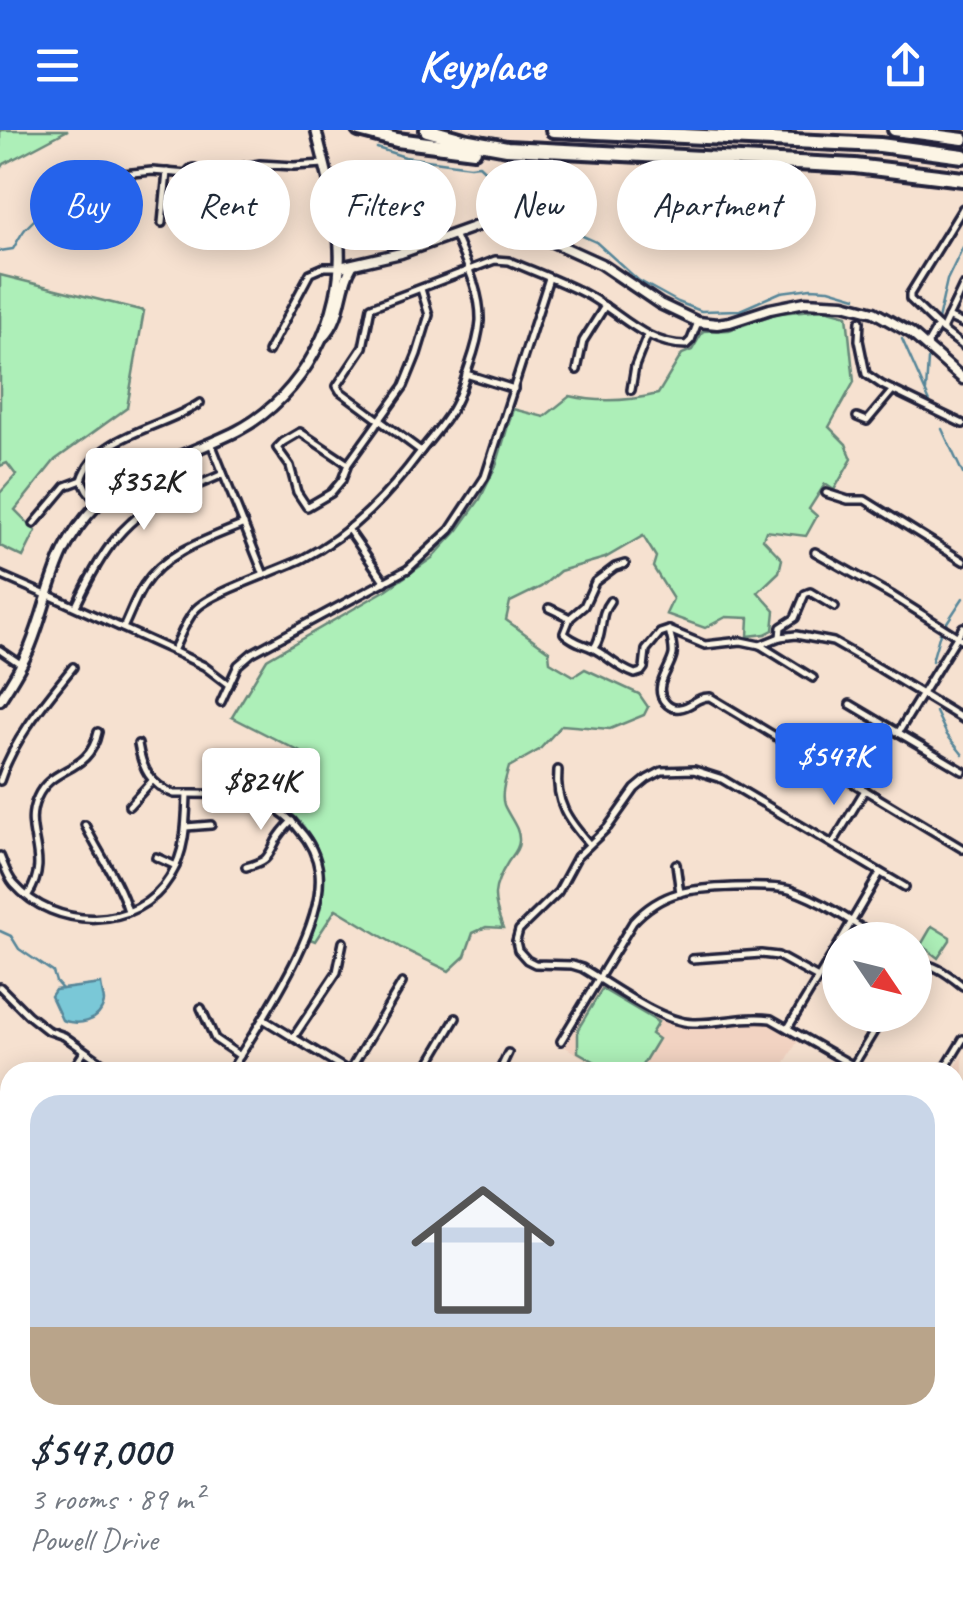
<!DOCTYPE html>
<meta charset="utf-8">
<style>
body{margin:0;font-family:Caveat,sans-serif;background:#f2f2f3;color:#1f2937;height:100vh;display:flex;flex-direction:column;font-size:38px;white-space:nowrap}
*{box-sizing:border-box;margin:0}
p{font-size:32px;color:#747a83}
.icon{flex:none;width:55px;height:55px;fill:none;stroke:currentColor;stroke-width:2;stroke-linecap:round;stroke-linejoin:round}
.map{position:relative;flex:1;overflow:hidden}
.drawer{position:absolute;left:0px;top:932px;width:965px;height:552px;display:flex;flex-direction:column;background:#fff;border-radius:30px 30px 0 0;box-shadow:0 5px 25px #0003}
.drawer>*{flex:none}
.banner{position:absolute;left:30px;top:30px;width:905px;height:90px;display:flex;gap:20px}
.needle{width:65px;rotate:125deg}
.fabs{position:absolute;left:822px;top:792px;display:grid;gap:20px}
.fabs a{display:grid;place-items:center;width:110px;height:110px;border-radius:50%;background:#fff;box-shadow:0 5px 25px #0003;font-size:50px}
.price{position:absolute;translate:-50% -85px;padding:0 22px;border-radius:10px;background:#fff;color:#222;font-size:32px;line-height:65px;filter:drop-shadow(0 2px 5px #0008)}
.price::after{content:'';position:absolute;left:50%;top:60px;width:30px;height:22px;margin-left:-15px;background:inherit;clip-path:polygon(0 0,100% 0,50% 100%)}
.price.active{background:#2563eb;color:#fff}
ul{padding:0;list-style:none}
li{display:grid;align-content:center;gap:20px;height:530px;padding:0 30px}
li span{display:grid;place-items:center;height:310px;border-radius:30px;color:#555}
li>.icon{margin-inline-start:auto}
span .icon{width:180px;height:180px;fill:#fffc;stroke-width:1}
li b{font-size:42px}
.tag{padding:0 35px;border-radius:45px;background:#fff;box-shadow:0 5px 25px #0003;font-size:35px;line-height:90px}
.tag.active{background:#2563eb;color:#fff}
header{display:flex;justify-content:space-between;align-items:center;height:130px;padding:0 30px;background:#2563eb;color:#fff;font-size:45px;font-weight:700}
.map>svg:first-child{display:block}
</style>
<header><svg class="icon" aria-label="menu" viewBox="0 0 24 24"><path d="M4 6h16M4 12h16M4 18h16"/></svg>Keyplace<svg class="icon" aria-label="share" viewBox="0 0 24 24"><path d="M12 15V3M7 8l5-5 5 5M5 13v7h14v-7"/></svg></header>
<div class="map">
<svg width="963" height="1484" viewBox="0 0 963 1484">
<rect width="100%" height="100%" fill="#f6e1d0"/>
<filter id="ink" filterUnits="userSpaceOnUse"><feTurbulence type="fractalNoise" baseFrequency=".01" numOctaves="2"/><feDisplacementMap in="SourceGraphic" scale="20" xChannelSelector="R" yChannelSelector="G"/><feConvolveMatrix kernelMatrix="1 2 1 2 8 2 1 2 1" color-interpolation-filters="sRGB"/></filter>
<g filter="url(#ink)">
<g fill="#f2d3c2">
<polygon points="603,857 660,890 674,895 703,899 763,893 770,894 798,911 779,942 608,942 565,917 600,858"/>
<polygon points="963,925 963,994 955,990 955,942 952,942"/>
<polygon points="963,1000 963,1094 955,1089 955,1004 959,1006"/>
<polygon points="955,1202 963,1207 963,1484 913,1484 913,1475 955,1475"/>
</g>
<g fill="#adefb8" stroke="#68887a" stroke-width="2.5">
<polygon points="0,0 68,0 4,34 0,40"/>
<polygon points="0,145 144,181 127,278 55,330 15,380 36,401 23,427 0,416 0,363 16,345 7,333 0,336"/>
<path d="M825,179L847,185L854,252L829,297L846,314L852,329L834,360L825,354L809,379L817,386L806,406L766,401L763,409L782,429L779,442L758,462L775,481L773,500L765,504L748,506L749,488L726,487L705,498L666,484L673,469L653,437L656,427L643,406L605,428L560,441L541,457L510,472L506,490L549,521L550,532L574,546L585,539L639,564L648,577L644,585L610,599L562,595L539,620L509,637C506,648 500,664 504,675C509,687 520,698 519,711C519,719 513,725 508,732C491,759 492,769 503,798L486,797L473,803L465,826L449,841L401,818L336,779L315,811L310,809C328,759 332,722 291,683L295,671L303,672L320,632L232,587L267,529L386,460L432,428L458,400L480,369L496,336L513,279L544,287L570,266C600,273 629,271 658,264L682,224L692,220L703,201L729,200L778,183Z"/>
<polygon points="932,796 950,807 950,810 938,828 921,815"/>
<polygon points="602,859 658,892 651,904 658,909 638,942 630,938 627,942 613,942 578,922 578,899"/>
</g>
<path fill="#7ac8d7" stroke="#578699" stroke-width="2.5" d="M101,854C101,855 104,870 104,872C100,893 78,896 62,890L51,866L55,860Z"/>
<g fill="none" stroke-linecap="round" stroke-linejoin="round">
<g stroke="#578699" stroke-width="2.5">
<polyline points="377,18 405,27 470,36 479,35 518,72 565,98 596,112 638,150 678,172 701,181 740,180 781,162 811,158 829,159 856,167"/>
<path d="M0,121L13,119C17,112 21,104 26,98C44,78 82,58 107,48"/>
<polyline points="938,190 947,150 963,117"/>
<polyline points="902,209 930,272"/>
<polyline points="926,261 928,230"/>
<polyline points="942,299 963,344"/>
<polyline points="932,531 940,503 963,468"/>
<polyline points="936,582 947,605 963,625"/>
<polyline points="0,801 11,806 19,819 53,842 56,852 62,859"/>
<polyline points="0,1238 10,1238"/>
</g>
<defs>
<g id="street">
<circle cx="194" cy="44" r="6"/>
<polyline points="200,44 260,34 294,36 324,34"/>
<polyline points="113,45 152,41 188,44"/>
<polyline points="200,47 208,106"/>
<polyline points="963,78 910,164 910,169 942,200 963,216"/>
<polyline points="162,93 167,42"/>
<polyline points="948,187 963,194"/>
<polyline points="860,191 859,210 866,244 882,255 963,294"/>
<polyline points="942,200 963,156"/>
<polyline points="927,215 938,196"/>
<polyline points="268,222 310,143 324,137 340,137"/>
<polyline points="577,240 583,211 605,176"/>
<polyline points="466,244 514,259"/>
<polyline points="631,260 635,236 647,206"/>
<polyline points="857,287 867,291 893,260"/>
<polyline points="211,313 264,445"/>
<path d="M421,321L340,261L337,256L363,217L371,177L495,130L509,131C535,142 563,152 589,166C621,184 647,215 686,215L691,210L698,192"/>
<polyline points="348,334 300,302 283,312 277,318 290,336 297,362 307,377 331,363 342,350 348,334 404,256 417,224 429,185 421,159"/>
<polyline points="826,363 848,370 865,370 963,431"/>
<path d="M98,374L87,360L82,350C95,305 166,297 200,273"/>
<polyline points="34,394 66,356 82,350"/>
<polyline points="348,399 385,452"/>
<polyline points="815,422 893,466 963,510"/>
<path d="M625,434L615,437L595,452L584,476L570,488L564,503C573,512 581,513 592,518C607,525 617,538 635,544L641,542L644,538L646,520L660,503L669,500L705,515L741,511L760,515L813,548"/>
<polyline points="0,445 46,465"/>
<polyline points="49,465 173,521 204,536 229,555"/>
<path d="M76,476C97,431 119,392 165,369C184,360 204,353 223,344"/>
<polyline points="549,478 570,488"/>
<path d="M123,498C130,484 135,468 144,455C166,421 209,409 244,394"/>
<path d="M669,500C671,508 674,517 673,525C670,540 652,557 665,572C669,577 674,579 680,578C692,577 697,566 710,567L963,719"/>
<polyline points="780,507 781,497 795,488 805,464 810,462 835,477"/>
<polyline points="760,515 780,507 796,505 833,512 879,538 963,589"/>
<path d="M594,518C605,503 598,486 610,471"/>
<polyline points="0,520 22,535"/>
<path d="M173,521C180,507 185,492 195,480C211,462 279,441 304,428C353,403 389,364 421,321C433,305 448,290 456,272C462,260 465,247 469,236C474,222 479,206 480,191C481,161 465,131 454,104"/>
<polyline points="221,572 238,535 252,523 408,439 450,400 485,347 549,148"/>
<polyline points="850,574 963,641"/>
<polyline points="898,603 963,497"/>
<path d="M138,614C142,638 150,655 174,664C198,664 226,663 250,668C268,671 289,686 300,701C310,712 317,727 319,742C325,800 259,893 230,942"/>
<path d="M558,640C555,673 568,690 589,714"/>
<path d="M0,651C14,608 45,572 73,537"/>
<polyline points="227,666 232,651 242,641 271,644"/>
<polyline points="129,676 152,651"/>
<path d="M85,695C99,724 118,749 128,781"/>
<polyline points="186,697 211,695"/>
<polyline points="833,713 865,660"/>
<path d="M0,726C4,735 7,746 14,754C54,800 137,802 170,747C186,721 186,693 187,664"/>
<polyline points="156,727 176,736"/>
<polyline points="676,734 680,763"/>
<path d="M246,737C267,731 267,729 276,711C280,704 286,697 292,691"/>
<path d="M28,765C53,727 21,702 37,668C52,634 89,645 98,602"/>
<polyline points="841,810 880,743"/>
<polyline points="692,829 761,824 778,826 818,848"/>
<path d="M915,835C931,830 950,846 963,856"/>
<polyline points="0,857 28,885 47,900 64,906 112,940"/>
<polyline points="201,878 215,909 240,926"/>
<polyline points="263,889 350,942"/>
<polyline points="788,898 840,812"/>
<polyline points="293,908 337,842 343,812"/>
<path d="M561,911L633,792C646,778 661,768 679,763C700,757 770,754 790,760C821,770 853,792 879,810"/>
<polyline points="853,936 884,885"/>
<polyline points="71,942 84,922"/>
<polyline points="349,942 402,853"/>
<polyline points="424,942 456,888"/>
<polyline points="499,942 508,923"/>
<path d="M864,942L771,889C745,885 719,894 693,893C660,892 611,855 582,838L572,835L535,834L527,830L518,820L516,811L519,800L558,762L577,727L608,697L635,659L647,649L662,641L694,640L722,649L905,757"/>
<polyline points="943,942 963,909"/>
<polyline points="955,997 963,1002"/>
<polyline points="0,1165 10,1149"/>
<polyline points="0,1182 10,1188"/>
<polyline points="0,1387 10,1386"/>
<polyline points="165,1475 166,1484"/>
<polyline points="467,1475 476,1484"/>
<polyline points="731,1475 755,1482"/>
<polyline points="225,1480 234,1475"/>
<polyline points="564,1484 573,1475"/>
</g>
<g id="secondary">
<polyline points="340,137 401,123 485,93 502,92 519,97 601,134 660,174 698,192 717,194 730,192 770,179 805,172 844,174 874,182 911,203 963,249"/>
<path d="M324,206C343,188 339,157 352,136"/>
<path d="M0,570C11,553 22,536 30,517C52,463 52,420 97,375C135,337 190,325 237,301C303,267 346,185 339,111C336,74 325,37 316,0"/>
<polyline points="113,940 122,942"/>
<polyline points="955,1128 963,1115"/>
<polyline points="955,1147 963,1133"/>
<polyline points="955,1358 963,1359"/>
<polyline points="955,1384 963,1387"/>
<polyline points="742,1484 748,1475"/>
<polyline points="754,1484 759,1475"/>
</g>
<polyline id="primary" points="894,0 963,9"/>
<g id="highway">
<polyline points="359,0 397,10 474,20"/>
<polyline points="427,0 463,10 507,18 855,36 963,49"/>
<polyline points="553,0 880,15 963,26"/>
</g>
</defs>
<use href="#street" stroke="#22223b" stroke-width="12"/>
<use href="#secondary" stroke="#22223b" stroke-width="15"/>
<use href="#primary" stroke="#22223b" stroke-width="18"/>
<use href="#highway" stroke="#22223b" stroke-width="20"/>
<use href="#street" stroke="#fcf5e5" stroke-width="5"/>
<use href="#secondary" stroke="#fcf5e5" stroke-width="8"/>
<use href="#primary" stroke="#fcf5e5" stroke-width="10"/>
<use href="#highway" stroke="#fcf5e5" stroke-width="12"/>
</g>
</g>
</svg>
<div class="fabs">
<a><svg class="needle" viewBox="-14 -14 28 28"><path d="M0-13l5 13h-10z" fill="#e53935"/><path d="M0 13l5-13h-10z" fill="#747a83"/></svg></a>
</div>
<b class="price" style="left:144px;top:403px">$352K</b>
<b class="price active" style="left:834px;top:678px">$547K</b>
<b class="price" style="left:261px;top:703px">$824K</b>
<div class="banner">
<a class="tag active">Buy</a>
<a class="tag">Rent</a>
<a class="tag">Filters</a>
<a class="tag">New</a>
<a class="tag">Apartment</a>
</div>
<section class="drawer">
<ul>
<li><span style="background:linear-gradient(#c9d6e8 75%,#b9a48a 0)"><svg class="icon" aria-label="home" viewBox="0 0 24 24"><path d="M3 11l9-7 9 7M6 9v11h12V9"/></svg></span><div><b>$547,000</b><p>3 rooms · 89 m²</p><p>Powell Drive</p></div></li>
</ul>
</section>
</div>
